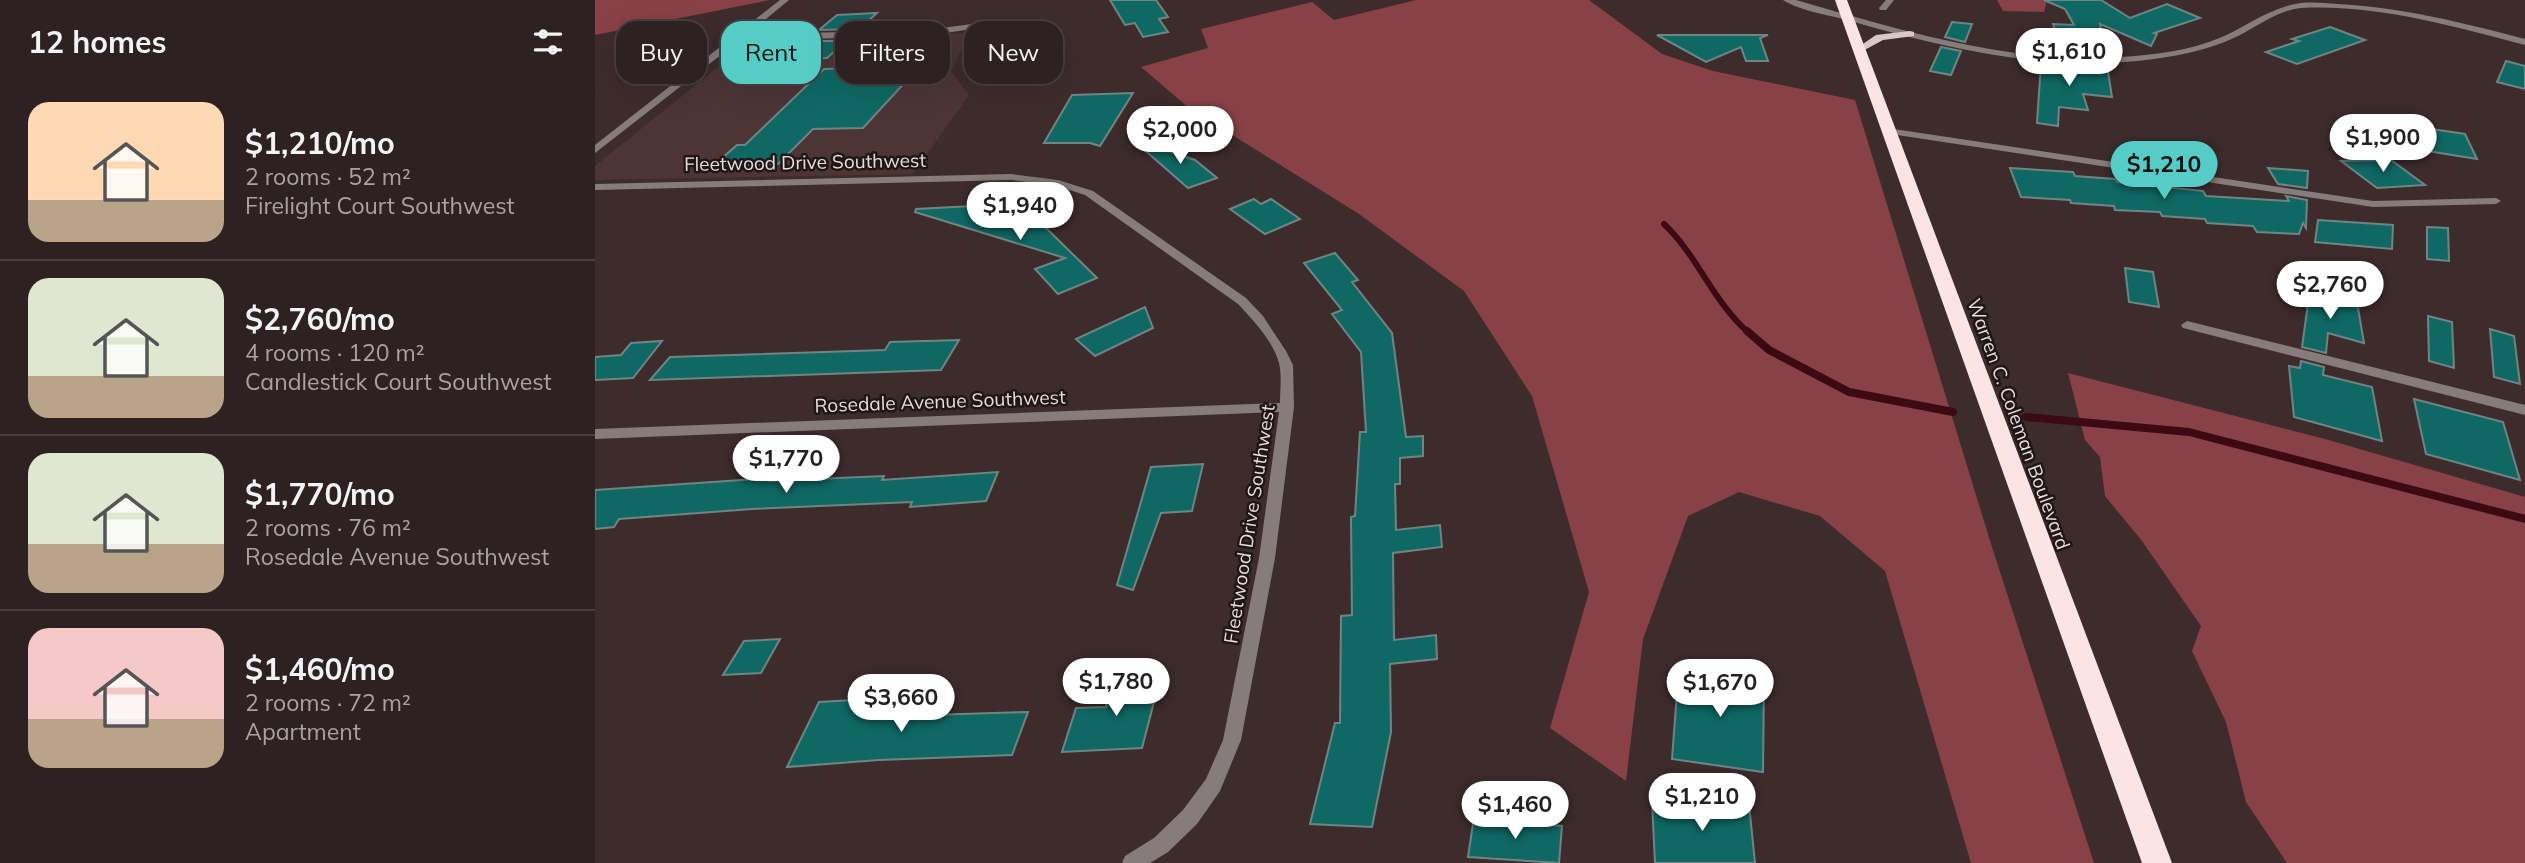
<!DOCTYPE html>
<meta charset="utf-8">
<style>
body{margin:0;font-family:Mulish,sans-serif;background:#3a2e2f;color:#f1f3f6;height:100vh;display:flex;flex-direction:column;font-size:26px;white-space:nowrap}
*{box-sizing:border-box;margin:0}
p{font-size:23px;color:#a7a3a5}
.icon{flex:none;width:38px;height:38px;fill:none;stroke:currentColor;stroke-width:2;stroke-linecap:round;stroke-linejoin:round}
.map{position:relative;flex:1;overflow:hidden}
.side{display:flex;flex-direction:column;background:#2e2122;width:595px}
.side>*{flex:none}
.hud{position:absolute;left:21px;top:21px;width:665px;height:63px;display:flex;gap:14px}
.price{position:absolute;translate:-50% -60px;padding:0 16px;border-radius:24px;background:#fff;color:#222;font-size:23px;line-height:46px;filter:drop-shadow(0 2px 4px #0008)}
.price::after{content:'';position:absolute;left:50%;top:42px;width:21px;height:16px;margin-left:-10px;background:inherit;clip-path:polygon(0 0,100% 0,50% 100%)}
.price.current{background:#55cdc6;color:#111}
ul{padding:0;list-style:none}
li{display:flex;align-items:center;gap:21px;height:175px;padding:0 28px}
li+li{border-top:2px solid #493e40}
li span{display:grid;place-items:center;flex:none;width:196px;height:140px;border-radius:21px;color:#555}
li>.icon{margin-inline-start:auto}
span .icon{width:84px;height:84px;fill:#fffc;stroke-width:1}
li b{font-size:30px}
h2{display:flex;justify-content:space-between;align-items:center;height:84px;padding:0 28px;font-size:30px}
.chip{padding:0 24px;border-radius:21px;background:#2e2122;box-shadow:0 7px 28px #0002,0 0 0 2px #493e40;font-size:24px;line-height:63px}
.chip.current{background:#55cdc6;color:#111}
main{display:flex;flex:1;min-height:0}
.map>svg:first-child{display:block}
</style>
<main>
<section class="side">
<h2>12 homes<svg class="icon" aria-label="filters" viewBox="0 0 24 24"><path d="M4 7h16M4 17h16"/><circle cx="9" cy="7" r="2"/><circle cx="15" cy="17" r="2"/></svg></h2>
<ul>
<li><span style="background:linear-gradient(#ffd9b3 70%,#b9a48a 0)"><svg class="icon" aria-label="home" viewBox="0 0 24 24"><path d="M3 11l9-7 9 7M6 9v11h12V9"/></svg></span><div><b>$1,210/mo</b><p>2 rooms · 52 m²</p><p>Firelight Court Southwest</p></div></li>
<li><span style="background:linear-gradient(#dfe7d0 70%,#b9a48a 0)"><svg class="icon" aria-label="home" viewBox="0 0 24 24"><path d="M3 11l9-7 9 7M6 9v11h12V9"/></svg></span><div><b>$2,760/mo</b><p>4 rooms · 120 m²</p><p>Candlestick Court Southwest</p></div></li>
<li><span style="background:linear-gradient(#dfe7d0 65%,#b9a48a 0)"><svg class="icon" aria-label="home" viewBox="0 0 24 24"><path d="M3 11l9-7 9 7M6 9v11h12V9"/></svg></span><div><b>$1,770/mo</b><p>2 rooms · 76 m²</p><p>Rosedale Avenue Southwest</p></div></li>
<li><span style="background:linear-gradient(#f6c9c9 65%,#b9a48a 0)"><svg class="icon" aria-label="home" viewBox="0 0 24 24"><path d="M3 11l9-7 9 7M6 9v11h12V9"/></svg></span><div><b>$1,460/mo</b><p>2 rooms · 72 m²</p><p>Apartment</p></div></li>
</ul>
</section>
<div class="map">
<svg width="1930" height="863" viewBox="0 0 1930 863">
<rect width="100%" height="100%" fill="#3e2c2d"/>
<polygon fill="#4d3536" points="375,33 356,71 374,95 318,174 0,180 0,166 153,43"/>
<g fill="#884147">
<polygon points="0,0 175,0 0,35"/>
<polygon points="821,0 994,0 1067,54 1118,71 1260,100 1396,544 1499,863 1376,863 1290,571 1225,516 1144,492 1093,516 1048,639 1031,781 955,728 994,592 937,396 869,291 764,214 594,108 546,67 613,48 606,29 717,2 739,20"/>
<polygon points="1402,0 1452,0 1449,12 1408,11"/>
<polygon points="1473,373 1730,439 1930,497 1930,863 1692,863 1651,802 1631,722 1597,651 1606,626 1547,541 1510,496 1505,457 1490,440"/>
</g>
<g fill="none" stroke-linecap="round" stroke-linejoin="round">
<path stroke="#3c0a12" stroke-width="6" d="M1069,224C1103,256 1118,302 1154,333"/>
<g stroke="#3c0a12" stroke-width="8">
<polyline points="1152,331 1174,350 1254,392 1358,412"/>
<polyline points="1431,417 1594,432 1930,519"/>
</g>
</g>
<g fill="#0f6864" stroke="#6f8583" stroke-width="2">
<polygon points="515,0 561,0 573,17 564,19 573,32 548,37 540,23 530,25"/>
<polygon points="1449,0 1506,0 1535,18 1572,4 1605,18 1559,33 1562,34 1556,46 1505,24 1510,55 1446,53 1441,30 1461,32 1458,24 1479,25 1470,9"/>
<polygon points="282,13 264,29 224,30 242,15"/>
<polygon points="1357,22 1377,24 1370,42 1350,37"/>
<polygon points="1735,27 1770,40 1702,64 1671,52 1704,41 1697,39"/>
<polygon points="1062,35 1173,35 1165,38 1173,61 1151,61 1146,47 1111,62"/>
<polygon points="211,41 251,41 232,58 191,58"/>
<polygon points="1346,47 1366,51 1356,75 1335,71"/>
<polygon points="1911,61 1930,66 1930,89 1902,82"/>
<polygon points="1446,63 1512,65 1517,97 1488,94 1493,110 1464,107 1463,126 1442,123"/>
<polygon points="325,66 268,128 218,129 183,164 118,166 142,145 150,145 229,69"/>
<polygon points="538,93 505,146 495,143 449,143 477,95"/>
<polygon points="1810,125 1870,134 1882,159 1820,149"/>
<polygon points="537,139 600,160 622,178 593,188"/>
<polygon points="1796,160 1830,185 1782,188 1746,161"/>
<polygon points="1415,168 1478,172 1480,176 1520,179 1522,182 1608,191 1611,196 1694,201 1691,196 1712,200 1711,228 1708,223 1704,234 1662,232 1658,226 1612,223 1610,219 1567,216 1565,212 1520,210 1519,206 1476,203 1475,200 1426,197"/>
<polygon points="1673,168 1713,171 1712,188 1683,184"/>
<polygon points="659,199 666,204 676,199 705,219 670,234 635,209"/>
<polygon points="378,206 451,228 502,278 463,294 440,269 470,258 320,212 321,209"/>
<polygon points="1723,220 1798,225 1797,249 1720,242"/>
<polygon points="1832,227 1853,228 1854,261 1832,259"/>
<polygon points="740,253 763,280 757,282 797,333 811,437 828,436 828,456 805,458 805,484 800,484 801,530 845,525 847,547 798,553 799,640 841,635 842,659 795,664 796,732 777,827 715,824 740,723 745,723 746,616 757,615 756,517 760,516 765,432 771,432 766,352 737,314 747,310 709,263"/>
<polygon points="1530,268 1558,272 1564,307 1534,302"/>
<polygon points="1715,289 1762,302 1769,343 1733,333 1731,353 1707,347"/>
<polygon points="550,307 558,328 500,356 481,339"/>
<polygon points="1833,316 1857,322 1859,368 1834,361"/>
<polygon points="1895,329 1919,336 1925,384 1899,377"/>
<polygon points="364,340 346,370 55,380 75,357 290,350 295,342"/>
<polygon points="67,341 38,378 0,380 0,357 26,355 36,343"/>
<polygon points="1706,361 1729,367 1728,375 1777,387 1787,441 1699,417 1694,366 1705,368"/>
<polygon points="1819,399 1908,422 1925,480 1831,454"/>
<polygon points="608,464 597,511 566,513 538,590 522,585 556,467"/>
<polygon points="403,472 391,501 315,507 317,502 157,509 24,519 19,527 0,529 0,490 176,478 174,481 289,476 287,480"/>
<polygon points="185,639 166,673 128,675 149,641"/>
<polygon points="1084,666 1169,677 1168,772 1077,759"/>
<polygon points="566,675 547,748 467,752 481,708 511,707 519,678"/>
<polygon points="311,697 303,716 433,712 417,755 284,760 192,767 224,702"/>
<polygon points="1057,802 1154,804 1160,863 1060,863"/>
<polygon points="879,817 967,826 964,863 873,857"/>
</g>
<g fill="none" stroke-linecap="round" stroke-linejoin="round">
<g fill="#867c7c" fill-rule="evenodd">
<polygon points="185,0 194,0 154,33 163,34 331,30 416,19 420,21 416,23 331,36 163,40 149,37 0,153 0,145"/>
<path d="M1188,0H1201C1306,30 1413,64 1524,57C1558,55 1595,51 1627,37C1651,26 1674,9 1700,4C1713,1 1729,3 1742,4C1806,7 1869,23 1930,39V45C1857,26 1781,4 1706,8C1684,10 1662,26 1643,36C1627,44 1610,49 1593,53C1481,78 1367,53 1259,22C1237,15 1207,12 1188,0Z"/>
<polygon points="1291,0 1299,0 1291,10 1285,10 1284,8"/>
<polygon points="1292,128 1778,201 1901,198 1906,201 1901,204 1778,207 1289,133 1287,131"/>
<path d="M416,174L463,180L498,191L651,298L668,316L691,351L698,365L699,407L680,558L646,740L625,791L602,824L573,852L555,863H527L530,856L559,838L588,810L611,779L628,740L664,558L684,412L0,439V429L685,403C685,390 687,375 684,363C678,341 658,320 643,304L490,195L462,186L416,180L0,190V184Z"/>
<polygon points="1592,321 1930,405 1930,415 1588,328 1586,325"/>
</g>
<polygon fill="#dbc7c7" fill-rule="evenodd" points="1315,31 1319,32 1319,36 1288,40 1264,53 1259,50 1281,35"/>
<polygon fill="#fce4e5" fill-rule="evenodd" points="1240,0 1252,0 1577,863 1547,863"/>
</g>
<g text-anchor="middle" stroke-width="5" stroke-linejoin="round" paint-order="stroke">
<g font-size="19" fill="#e8dcdc" stroke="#1f1717">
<text transform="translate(210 162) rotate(-1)" y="7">Fleetwood Drive Southwest</text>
<text transform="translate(345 401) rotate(-2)" y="7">Rosedale Avenue Southwest</text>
<text transform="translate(1424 424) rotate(70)" y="7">Warren C. Coleman Boulevard</text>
<text transform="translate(654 524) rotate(-81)" y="7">Fleetwood Drive Southwest</text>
</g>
</g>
</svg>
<b class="price" style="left:1474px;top:88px">$1,610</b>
<b class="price" style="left:585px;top:166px">$2,000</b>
<b class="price" style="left:1788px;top:174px">$1,900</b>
<b class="price current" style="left:1569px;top:201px">$1,210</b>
<b class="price" style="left:425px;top:242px">$1,940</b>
<b class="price" style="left:1735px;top:321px">$2,760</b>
<b class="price" style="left:191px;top:495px">$1,770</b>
<b class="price" style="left:521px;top:718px">$1,780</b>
<b class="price" style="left:1125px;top:719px">$1,670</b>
<b class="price" style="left:306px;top:734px">$3,660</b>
<b class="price" style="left:1107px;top:833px">$1,210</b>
<b class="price" style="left:920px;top:841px">$1,460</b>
<div class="hud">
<a class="chip">Buy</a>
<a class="chip current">Rent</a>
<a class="chip">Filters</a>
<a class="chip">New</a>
</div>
</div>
</main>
